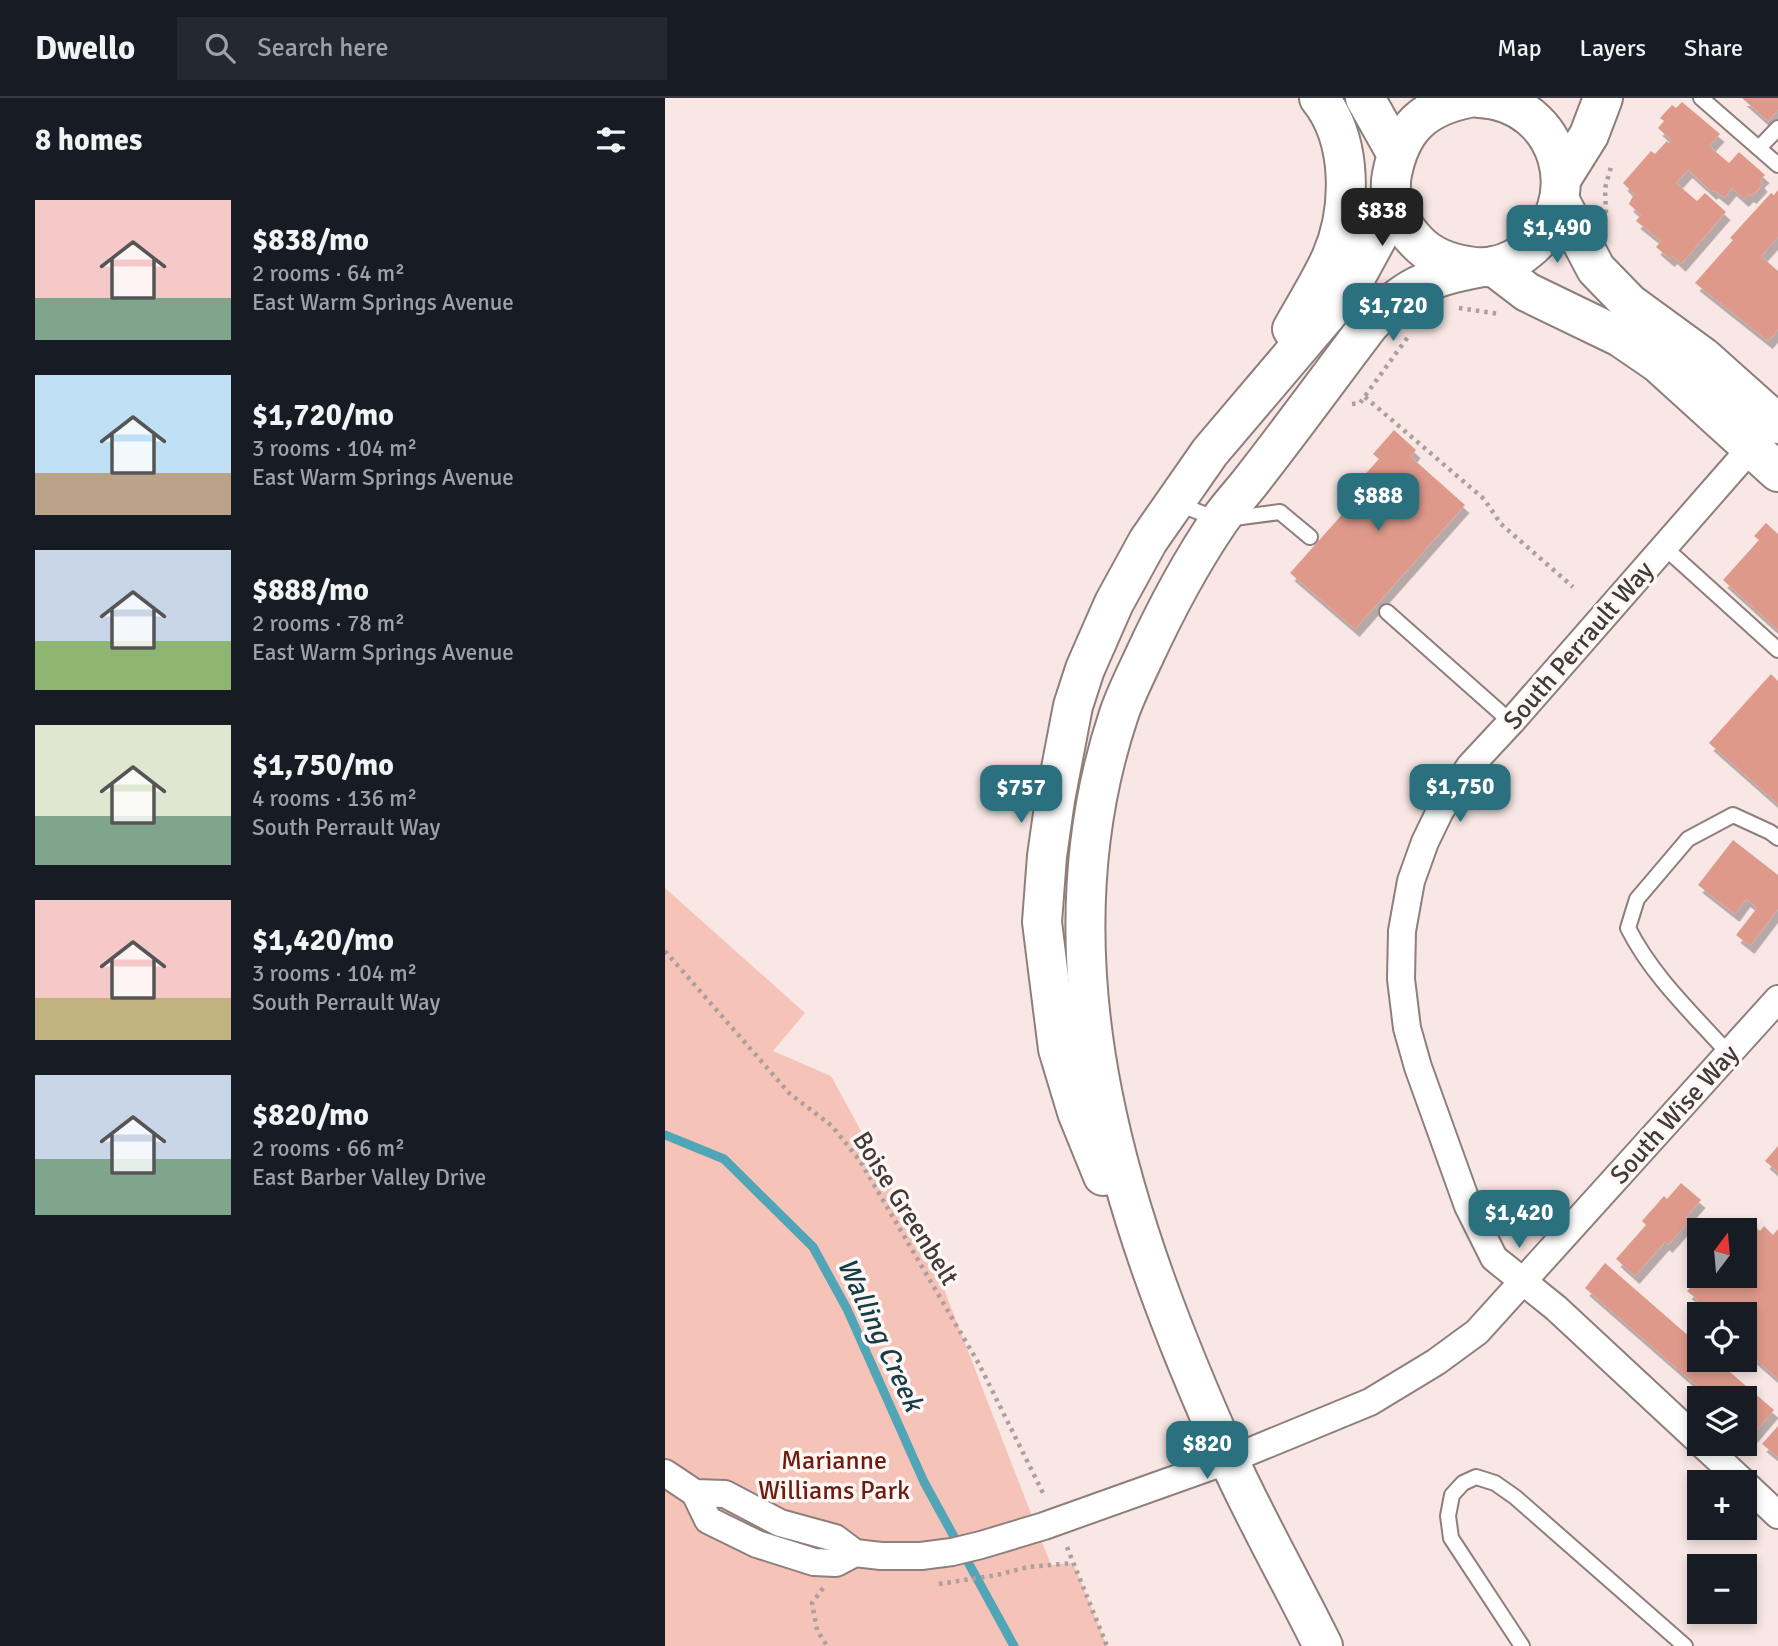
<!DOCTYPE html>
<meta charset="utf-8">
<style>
body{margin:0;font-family:Signika,sans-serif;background:#242831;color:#f1f3f6;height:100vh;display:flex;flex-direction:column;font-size:26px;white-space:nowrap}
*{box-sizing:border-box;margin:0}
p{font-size:23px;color:#9ea1a6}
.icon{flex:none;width:38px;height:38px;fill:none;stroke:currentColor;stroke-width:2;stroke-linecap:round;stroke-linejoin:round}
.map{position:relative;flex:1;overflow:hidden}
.panel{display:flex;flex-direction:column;background:#171b24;width:665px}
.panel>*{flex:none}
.needle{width:46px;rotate:16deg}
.buttons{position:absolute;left:1022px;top:1120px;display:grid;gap:14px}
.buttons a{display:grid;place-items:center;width:70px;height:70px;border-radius:0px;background:#171b24;box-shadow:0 4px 10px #0003;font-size:35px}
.price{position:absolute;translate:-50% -60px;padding:0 16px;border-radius:14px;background:#2a707e;color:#fff;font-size:23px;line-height:46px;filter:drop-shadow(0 2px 4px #0008)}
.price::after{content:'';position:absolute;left:50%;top:42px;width:21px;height:16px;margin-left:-10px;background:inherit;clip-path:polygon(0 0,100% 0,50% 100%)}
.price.on{background:#222;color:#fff}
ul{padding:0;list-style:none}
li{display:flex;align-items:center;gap:21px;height:175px;padding:0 35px}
li span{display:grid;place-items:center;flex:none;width:196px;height:140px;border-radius:0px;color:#555}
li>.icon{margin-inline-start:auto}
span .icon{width:84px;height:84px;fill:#fffc;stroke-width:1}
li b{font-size:30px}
h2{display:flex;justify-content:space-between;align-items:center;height:84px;padding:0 35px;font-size:30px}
header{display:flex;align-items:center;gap:42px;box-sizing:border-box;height:98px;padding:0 35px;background:#171b24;border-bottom:2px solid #363941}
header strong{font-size:33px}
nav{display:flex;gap:38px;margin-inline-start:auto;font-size:24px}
.search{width:490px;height:63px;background:#242831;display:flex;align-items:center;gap:18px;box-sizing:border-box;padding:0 24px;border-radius:0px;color:#9ea1a6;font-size:26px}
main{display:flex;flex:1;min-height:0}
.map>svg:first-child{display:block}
</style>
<header>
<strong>Dwello</strong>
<div class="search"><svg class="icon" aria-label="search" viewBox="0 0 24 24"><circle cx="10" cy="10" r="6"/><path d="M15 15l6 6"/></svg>Search here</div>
<nav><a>Map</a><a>Layers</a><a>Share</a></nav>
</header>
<main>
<section class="panel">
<h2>8 homes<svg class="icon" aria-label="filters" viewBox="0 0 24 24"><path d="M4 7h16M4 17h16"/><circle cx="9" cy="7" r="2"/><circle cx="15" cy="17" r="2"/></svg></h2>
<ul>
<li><span style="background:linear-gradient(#f6c9c9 70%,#7fa58c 0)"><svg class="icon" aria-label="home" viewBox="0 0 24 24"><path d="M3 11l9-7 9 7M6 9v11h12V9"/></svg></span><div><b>$838/mo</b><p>2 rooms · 64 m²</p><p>East Warm Springs Avenue</p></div></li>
<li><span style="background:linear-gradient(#bfe0f5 70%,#b9a48a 0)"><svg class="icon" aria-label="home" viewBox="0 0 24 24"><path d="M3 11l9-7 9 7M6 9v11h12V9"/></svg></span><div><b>$1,720/mo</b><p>3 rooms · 104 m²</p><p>East Warm Springs Avenue</p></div></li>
<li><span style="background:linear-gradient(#c9d6e8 65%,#8fb573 0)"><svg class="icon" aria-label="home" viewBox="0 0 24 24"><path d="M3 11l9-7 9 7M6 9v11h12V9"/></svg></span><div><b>$888/mo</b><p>2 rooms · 78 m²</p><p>East Warm Springs Avenue</p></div></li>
<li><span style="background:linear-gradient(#dfe7d0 65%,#7fa58c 0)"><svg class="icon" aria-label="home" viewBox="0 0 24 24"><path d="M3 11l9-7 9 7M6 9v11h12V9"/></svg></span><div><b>$1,750/mo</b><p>4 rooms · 136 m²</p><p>South Perrault Way</p></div></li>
<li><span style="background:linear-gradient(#f6c9c9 70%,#c2b280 0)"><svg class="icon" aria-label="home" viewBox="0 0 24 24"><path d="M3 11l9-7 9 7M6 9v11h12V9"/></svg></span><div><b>$1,420/mo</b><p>3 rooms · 104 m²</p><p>South Perrault Way</p></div></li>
<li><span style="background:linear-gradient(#c9d6e8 60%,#7fa58c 0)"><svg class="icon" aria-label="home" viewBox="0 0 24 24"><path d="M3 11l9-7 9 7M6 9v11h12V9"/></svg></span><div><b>$820/mo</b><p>2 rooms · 66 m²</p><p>East Barber Valley Drive</p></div></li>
</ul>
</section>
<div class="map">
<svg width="1113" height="1548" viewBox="0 0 1113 1548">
<defs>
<filter id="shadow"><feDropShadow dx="4.5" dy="8" stdDeviation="0" flood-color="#0004"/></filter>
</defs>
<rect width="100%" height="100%" fill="#f8e7e4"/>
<polygon fill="#f5c3b8" points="0,790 140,915 108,953 166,978 270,1168 386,1467 408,1465 442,1548 0,1548"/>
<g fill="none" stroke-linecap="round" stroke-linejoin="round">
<polyline stroke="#50a5b6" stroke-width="9" points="0,1037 59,1061 148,1149 182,1211 259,1384 349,1548"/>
</g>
<g fill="#de998b" filter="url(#shadow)">
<polygon points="1077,0 1113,0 1113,12 1103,23"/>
<polygon points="1017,4 1055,36 1044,48 1064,65 1074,54 1100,77 1095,82 1098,86 1087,98 1084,96 1079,101 1067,90 1059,100 1049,92 1047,94 1023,72 1011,85 1032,103 1040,95 1061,114 1016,166 1008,158 1005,161 991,149 996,143 971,123 976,117 964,106 969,96 958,85 986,53 990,56 1002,43 1004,45 1006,42 993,30 999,23 995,20 1007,7 1011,10"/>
<polygon points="1113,92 1113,139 1096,158 1113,173 1113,232 1103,243 1030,185 1068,142 1065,140 1106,95 1109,97"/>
<polygon points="729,332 751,352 746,359 800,407 690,531 625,475 690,402 683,395 714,361 708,356"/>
<polygon points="1101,425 1113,436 1113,532 1058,482 1094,442 1089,438"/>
<polygon points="1106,576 1113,583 1113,706 1044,645"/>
<polygon points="1068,742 1113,777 1113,811 1085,848 1071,837 1092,810 1081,801 1070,816 1033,787"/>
<polygon points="1113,1048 1113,1074 1100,1063"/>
<polygon points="1016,1085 1036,1102 1021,1119 1025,1122 1003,1147 1000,1144 970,1178 951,1161 981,1127 977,1123 999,1098 1002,1101"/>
<polygon points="1085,1125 1095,1133 1099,1128 1108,1137 1113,1131 1113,1281 1080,1252 1080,1216 1039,1216 1029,1207 1033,1202 1022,1193 1029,1186 1022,1180 1034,1166 1034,1178 1080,1178 1080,1131"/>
<polygon points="940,1165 1034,1247 1034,1262 1051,1262 1109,1312 1088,1337 1080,1329 1080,1300 1046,1300 920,1190"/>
<polygon points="1113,1328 1113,1359 1097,1346"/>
</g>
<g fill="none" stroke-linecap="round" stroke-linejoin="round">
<defs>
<g id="lane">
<polyline points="1036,0 1113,67"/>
<polyline points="1094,50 1113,30"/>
<polyline points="511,405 554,422 615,414 645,439"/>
<polyline points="999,449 1113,552"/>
<polyline points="722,514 846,624"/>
<path d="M1064,956C1028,916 987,878 963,830L972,801L1023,741L1068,717L1105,734L1113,740"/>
<polyline points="857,1548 786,1440 783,1418 787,1397 798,1385 811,1379 830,1385 850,1399 1020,1548"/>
</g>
<g id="street">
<polyline points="1034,1343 891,1210 829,1160 803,1108 753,969 742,930 736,881 737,833 746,783 760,744 775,713 805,668 846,624 1085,351"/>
<polyline points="1037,1346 1078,1384"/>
<polyline points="0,1375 30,1395 60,1396 115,1425 170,1440 190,1455 216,1458 256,1458 287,1454 316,1447 379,1428 564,1362 705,1304 771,1264 812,1234 1113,901"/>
<polyline points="1080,1386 1113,1417"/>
<polyline points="30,1395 43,1422 92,1446 149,1464 171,1465 190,1455"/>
</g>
<g id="secondary">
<polyline points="700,0 731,55"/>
<path d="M804,0C758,9 736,31 727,76C722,100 735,127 752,144C766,159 783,165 803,168C823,172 843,166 859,155C925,106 897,4 814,0"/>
<polyline points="897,80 924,37 938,0"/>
<polyline points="895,103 931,171 964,205 1038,259 1113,326"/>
<polyline points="828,168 862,194 955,239 993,265 1113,374"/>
<path d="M627,231C640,208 655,184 666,160C687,112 688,42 654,0"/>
<polyline points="438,1078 412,1014 393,951 377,824 382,758 390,702 408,608 420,571 449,505 483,443 545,354 686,188 729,109"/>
<path d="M658,1548C627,1485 592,1424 563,1360C459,1128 369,869 454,616C460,598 469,580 477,563C499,515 524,467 554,423C565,407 579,393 590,378C629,328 666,277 704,227C739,190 763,179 812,170"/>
</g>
</defs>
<use href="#lane" stroke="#8e7f7c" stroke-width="18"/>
<use href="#street" stroke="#8e7f7c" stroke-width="30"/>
<use href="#secondary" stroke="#8e7f7c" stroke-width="42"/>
<g stroke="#ac9f9d" stroke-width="4.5" stroke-dasharray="3.5 5" stroke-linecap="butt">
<polyline points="941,115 940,90 946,69"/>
<polyline points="794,210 834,216"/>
<polyline points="700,299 819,401 836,426 908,489"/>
<polyline points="687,306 695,305 745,236"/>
<polyline points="0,853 125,996 167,1028 195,1063 314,1266 380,1399"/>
<polyline points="402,1449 442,1548"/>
<polyline points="274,1486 332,1477 363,1469 408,1465"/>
<polyline points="158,1490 147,1505 152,1532 162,1548"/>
</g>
<use href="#lane" stroke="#fff" stroke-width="14"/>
<use href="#street" stroke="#fff" stroke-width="26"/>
<use href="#secondary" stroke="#fff" stroke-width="38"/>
</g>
<g text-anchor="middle" stroke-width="7" stroke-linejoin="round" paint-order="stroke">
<g font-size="26" fill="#413a39" stroke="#fef7f6">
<text transform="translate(913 547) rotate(-49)" y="9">South Perrault Way</text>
<text transform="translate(1009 1016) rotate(-48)" y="9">South Wise Way</text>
<text transform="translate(241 1110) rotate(58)" y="9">Boise Greenbelt</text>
</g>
<g font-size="26" fill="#6d1d0f" stroke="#fef7f6">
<text x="169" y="1371">Marianne<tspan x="169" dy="30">Williams Park</tspan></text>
</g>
<g font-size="28" font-style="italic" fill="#163e46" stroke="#fef7f6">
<text transform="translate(216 1236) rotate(65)" y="10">Walling Creek</text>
</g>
</g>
</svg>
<div class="buttons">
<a><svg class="needle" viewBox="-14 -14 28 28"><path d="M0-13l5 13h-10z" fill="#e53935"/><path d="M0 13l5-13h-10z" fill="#9ea1a6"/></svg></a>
<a><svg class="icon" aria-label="locate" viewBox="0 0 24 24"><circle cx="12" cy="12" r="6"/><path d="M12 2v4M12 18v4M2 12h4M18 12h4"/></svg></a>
<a><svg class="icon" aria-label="layers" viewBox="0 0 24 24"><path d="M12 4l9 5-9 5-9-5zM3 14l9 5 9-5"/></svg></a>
<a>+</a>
<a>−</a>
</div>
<b class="price on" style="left:717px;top:150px">$838</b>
<b class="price" style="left:892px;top:167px">$1,490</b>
<b class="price" style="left:728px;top:245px">$1,720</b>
<b class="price" style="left:713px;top:435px">$888</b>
<b class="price" style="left:795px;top:726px">$1,750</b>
<b class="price" style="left:356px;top:727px">$757</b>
<b class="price" style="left:854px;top:1152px">$1,420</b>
<b class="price" style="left:542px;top:1383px">$820</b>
</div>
</main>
